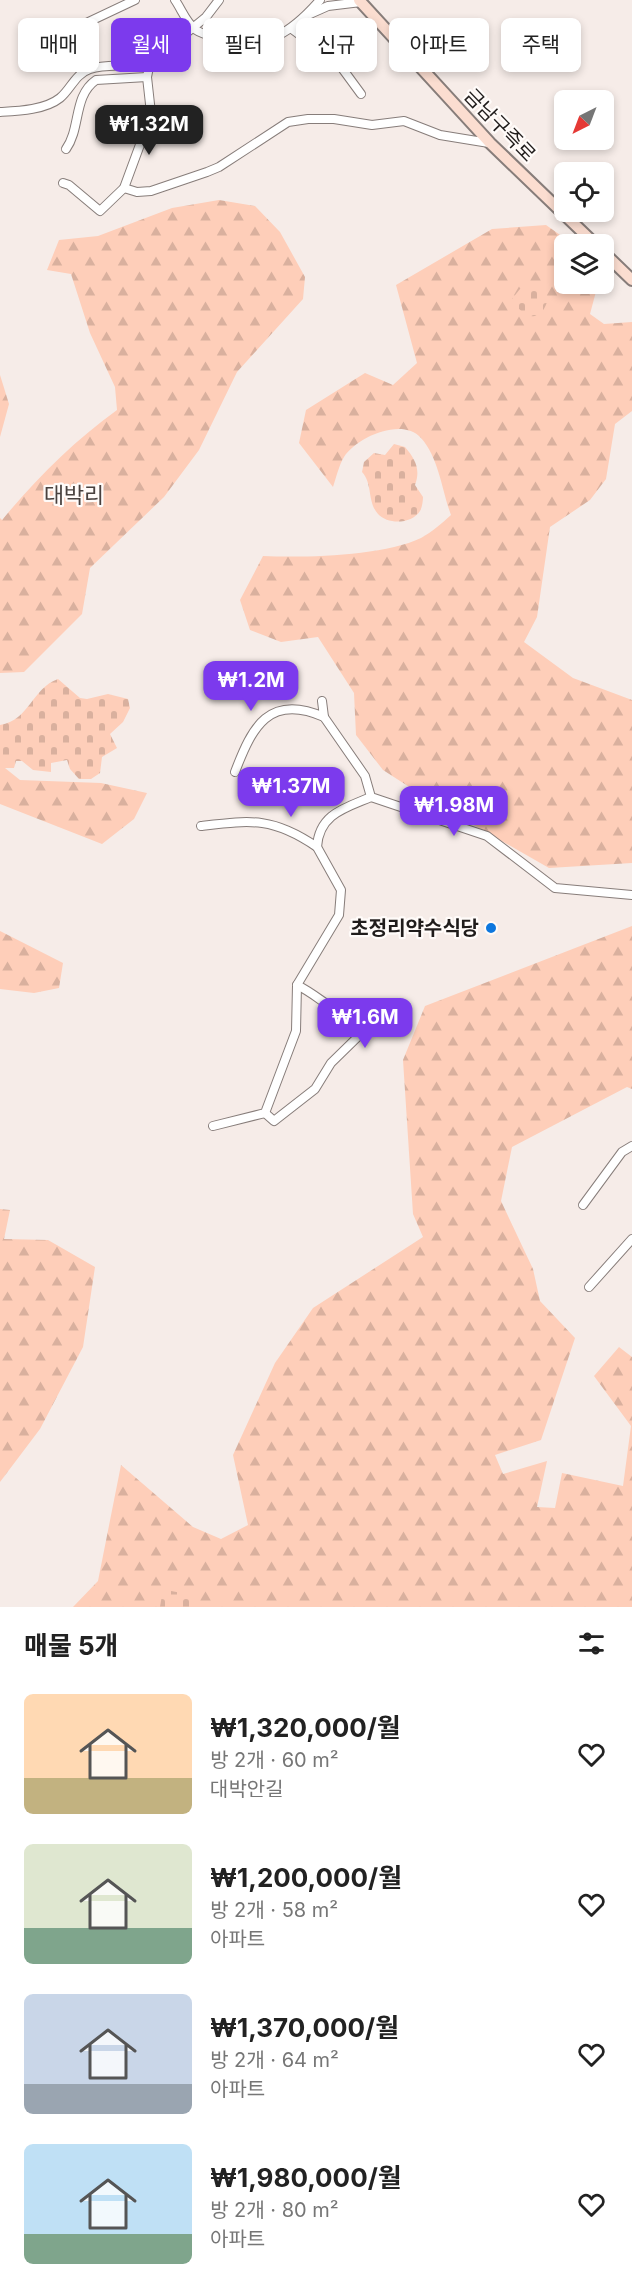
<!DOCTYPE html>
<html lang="ko">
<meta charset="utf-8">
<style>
body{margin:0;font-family:Inter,"Noto Sans KR",sans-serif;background:#f2f2f2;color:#222;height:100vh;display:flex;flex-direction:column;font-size:22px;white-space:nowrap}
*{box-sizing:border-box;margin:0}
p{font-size:20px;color:#767676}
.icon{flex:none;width:33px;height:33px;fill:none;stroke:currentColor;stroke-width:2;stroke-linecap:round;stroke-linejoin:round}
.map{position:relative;height:1607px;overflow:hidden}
.details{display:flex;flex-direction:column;background:#fff;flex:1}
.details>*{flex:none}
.guide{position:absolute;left:18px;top:18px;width:597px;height:54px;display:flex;gap:12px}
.needle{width:39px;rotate:222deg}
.tools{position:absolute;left:554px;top:90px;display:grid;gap:12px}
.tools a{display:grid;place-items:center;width:60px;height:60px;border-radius:9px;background:#fff;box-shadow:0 3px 9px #0003;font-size:30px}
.price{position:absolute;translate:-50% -51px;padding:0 14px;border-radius:12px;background:#7c3aed;color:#fff;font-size:20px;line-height:39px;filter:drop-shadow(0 2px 3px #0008)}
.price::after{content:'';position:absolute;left:50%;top:36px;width:18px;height:14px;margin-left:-9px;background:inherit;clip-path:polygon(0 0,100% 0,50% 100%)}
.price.selected{background:#222;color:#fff}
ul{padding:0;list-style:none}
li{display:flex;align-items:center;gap:18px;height:150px;padding:0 24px}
li span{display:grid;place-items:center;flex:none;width:168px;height:120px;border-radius:9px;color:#555}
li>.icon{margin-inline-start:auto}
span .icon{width:72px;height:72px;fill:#fffc;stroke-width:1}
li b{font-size:26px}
h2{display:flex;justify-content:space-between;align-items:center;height:72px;padding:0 24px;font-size:26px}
.tag{padding:0 21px;border-radius:9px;background:#fff;box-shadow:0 3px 9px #0003;font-size:21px;line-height:54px}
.tag.selected{background:#7c3aed;color:#fff}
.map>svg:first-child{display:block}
</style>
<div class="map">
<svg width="632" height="1607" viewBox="0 0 632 1607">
<defs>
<pattern id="forest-firs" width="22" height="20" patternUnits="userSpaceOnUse" patternTransform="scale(1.5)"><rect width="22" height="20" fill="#feceb9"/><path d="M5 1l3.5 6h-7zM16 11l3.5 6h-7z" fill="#d9b09e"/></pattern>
<pattern id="cemetery-stones" width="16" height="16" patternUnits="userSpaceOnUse" patternTransform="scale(1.5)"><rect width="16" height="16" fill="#feceb9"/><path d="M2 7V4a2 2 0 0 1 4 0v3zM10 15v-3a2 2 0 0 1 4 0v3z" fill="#d9b09e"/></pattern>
</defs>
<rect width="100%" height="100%" fill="#f6ece8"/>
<g fill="url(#forest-firs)">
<path d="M219,200L255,206L280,232L305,277L303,299L237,372L199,450L164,497L90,568L82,614L24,672L0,673V518L2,520C36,479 74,441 117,410L115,387L90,333L71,274L47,270L59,240L98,236L172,208Z"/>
<path d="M546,225L573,244H564V284H598L590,314L604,324L632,322V411L615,424L606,479L590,500L550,527L537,617L524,642L573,678L632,700V863L549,868L428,799L383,770L356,735L354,693L318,637L281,642L250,630L240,600L263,556C305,558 384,556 421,538C432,532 442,523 451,515C442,491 439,458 421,438C402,417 357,437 344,457C339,465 336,478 333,487L299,443L306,410L365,373L393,385L417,363L396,285L492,229Z"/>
<polygon points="0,375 9,404 0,437"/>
<polygon points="0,764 20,780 101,783 147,793 134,819 102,844 0,804"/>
<polygon points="632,926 632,1089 627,1087 512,1147 501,1201 533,1269 540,1301 575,1338 541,1440 495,1455 503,1474 547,1461 537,1507 555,1508 562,1473 623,1486 631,1426 594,1376 619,1347 632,1357 632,1607 73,1607 98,1581 121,1465 193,1527 221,1539 248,1525 233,1455 275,1363 313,1308 423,1237 413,1214 403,1060 425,1006"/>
<polygon points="0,931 63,963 59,988 34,993 0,989"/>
<polygon points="0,1209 10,1210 4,1239 48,1240 95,1267 83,1347 40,1429 0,1482"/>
</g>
<g fill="url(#cemetery-stones)">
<path d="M529,286L538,288L547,302C539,326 521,316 512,299L520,289Z"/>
<path d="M394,444L405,447C415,459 421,469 415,485L423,497C423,501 422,508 420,511C412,524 388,525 378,514C367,502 373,484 362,472L364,462L374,453L385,455Z"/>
<path d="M58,679L80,698L87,699L108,694L128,699L130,708L123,722L110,734L117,748L102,757L100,773L91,779H79L70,769L67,760L51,763V772L33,770L22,761H16L14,768H0V725C30,720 32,688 58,679Z"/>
<polygon points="171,1591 187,1594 201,1607 160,1607 162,1595"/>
</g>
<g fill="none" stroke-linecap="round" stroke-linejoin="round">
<defs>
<g id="street">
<path d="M175,0C182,10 186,23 196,30C203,35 215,37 223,39C266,51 293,31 320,0"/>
<polyline points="310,14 328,6 361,2"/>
<polyline points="292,29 339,64 361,94"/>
<polyline points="63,34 135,0"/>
<path d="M0,112C18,111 45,110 60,98C71,89 75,74 90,69C111,62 134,70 155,58"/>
<path d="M66,149C81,128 73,96 96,80L147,77"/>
<polyline points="63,183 69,185 100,211 124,188 148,123 151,113 147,77 149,67 156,58 206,17 219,0"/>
<polyline points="124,188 137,192 151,191 207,172 219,167 288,122 308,119 334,119 372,125 404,121 440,135 489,143"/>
<polyline points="324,717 365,776 371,797 487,836 555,888 632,895"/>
<path d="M235,772C252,727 269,693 324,717L322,701"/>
<path d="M201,826C252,820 273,817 317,847C319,814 345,808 371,797"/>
<path d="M265,1113L274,1121L315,1089L331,1063L374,1021L375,1012C337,1023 329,1001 297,985"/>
<polyline points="213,1126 265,1113 296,1031 297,985 339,915 341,890 317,847"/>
<polyline points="583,1205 622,1152 632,1146"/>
<polyline points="589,1287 632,1239"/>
</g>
<g id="secondary">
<polyline points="359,0 490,143 595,244"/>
<polyline points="603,252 632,280"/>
</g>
</defs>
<use href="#street" stroke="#877d7a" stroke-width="10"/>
<use href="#secondary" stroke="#877d7a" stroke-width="14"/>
<use href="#street" stroke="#fff" stroke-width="8"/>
<use href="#secondary" stroke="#fbddd0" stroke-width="10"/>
</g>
<circle fill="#0d77de" stroke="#fffbf9" stroke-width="2" cx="491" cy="928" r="6"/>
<g text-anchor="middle" stroke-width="4.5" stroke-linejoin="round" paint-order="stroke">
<g font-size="20" fill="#201c1b" stroke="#fffbf9">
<text transform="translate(500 125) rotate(46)" y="7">금남구즉로</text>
</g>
<g font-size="20" font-weight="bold" fill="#201c1b" stroke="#fffbf9" text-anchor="end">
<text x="479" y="935">초정리약수식당</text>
</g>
<g font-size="22" fill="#49413e" stroke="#fffbf9">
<text x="74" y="503">대박리</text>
</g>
</g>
</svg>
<div class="tools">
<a><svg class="needle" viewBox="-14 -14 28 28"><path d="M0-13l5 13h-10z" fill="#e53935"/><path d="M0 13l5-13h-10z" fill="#767676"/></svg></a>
<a><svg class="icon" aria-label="locate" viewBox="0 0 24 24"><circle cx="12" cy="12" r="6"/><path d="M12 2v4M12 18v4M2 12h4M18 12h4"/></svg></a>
<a><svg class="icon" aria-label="layers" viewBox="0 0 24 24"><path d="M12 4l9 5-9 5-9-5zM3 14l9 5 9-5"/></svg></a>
</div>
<b class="price selected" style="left:149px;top:156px">₩1.32M</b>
<b class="price" style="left:251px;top:712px">₩1.2M</b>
<b class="price" style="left:291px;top:818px">₩1.37M</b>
<b class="price" style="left:454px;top:837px">₩1.98M</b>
<b class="price" style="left:365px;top:1049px">₩1.6M</b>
<div class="guide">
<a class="tag">매매</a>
<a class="tag selected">월세</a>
<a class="tag">필터</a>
<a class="tag">신규</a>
<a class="tag">아파트</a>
<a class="tag">주택</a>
</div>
</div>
<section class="details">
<h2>매물 5개<svg class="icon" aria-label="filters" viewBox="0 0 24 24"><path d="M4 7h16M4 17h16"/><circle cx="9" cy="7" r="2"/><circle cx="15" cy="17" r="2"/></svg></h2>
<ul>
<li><span style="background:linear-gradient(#ffd9b3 70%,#c2b280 0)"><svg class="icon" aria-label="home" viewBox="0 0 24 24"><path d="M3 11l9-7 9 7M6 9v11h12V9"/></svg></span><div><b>₩1,320,000/월</b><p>방 2개 · 60 m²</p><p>대박안길</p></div><svg class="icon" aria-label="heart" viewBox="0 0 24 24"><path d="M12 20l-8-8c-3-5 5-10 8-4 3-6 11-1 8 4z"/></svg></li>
<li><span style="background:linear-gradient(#dfe7d0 70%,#7fa58c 0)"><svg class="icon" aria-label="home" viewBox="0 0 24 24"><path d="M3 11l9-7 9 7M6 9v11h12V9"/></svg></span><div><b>₩1,200,000/월</b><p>방 2개 · 58 m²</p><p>아파트</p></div><svg class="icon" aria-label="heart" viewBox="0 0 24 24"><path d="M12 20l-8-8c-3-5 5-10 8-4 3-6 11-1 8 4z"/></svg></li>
<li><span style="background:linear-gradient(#c9d6e8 75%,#9aa5b1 0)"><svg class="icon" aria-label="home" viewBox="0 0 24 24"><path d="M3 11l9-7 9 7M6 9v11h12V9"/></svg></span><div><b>₩1,370,000/월</b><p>방 2개 · 64 m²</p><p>아파트</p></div><svg class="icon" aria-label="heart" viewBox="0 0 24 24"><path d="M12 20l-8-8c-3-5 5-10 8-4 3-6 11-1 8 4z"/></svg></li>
<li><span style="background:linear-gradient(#bfe0f5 75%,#7fa58c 0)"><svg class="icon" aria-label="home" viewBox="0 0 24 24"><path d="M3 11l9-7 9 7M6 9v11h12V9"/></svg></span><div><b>₩1,980,000/월</b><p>방 2개 · 80 m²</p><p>아파트</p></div><svg class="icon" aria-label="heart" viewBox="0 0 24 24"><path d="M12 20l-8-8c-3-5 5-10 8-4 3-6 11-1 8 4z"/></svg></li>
</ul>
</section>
